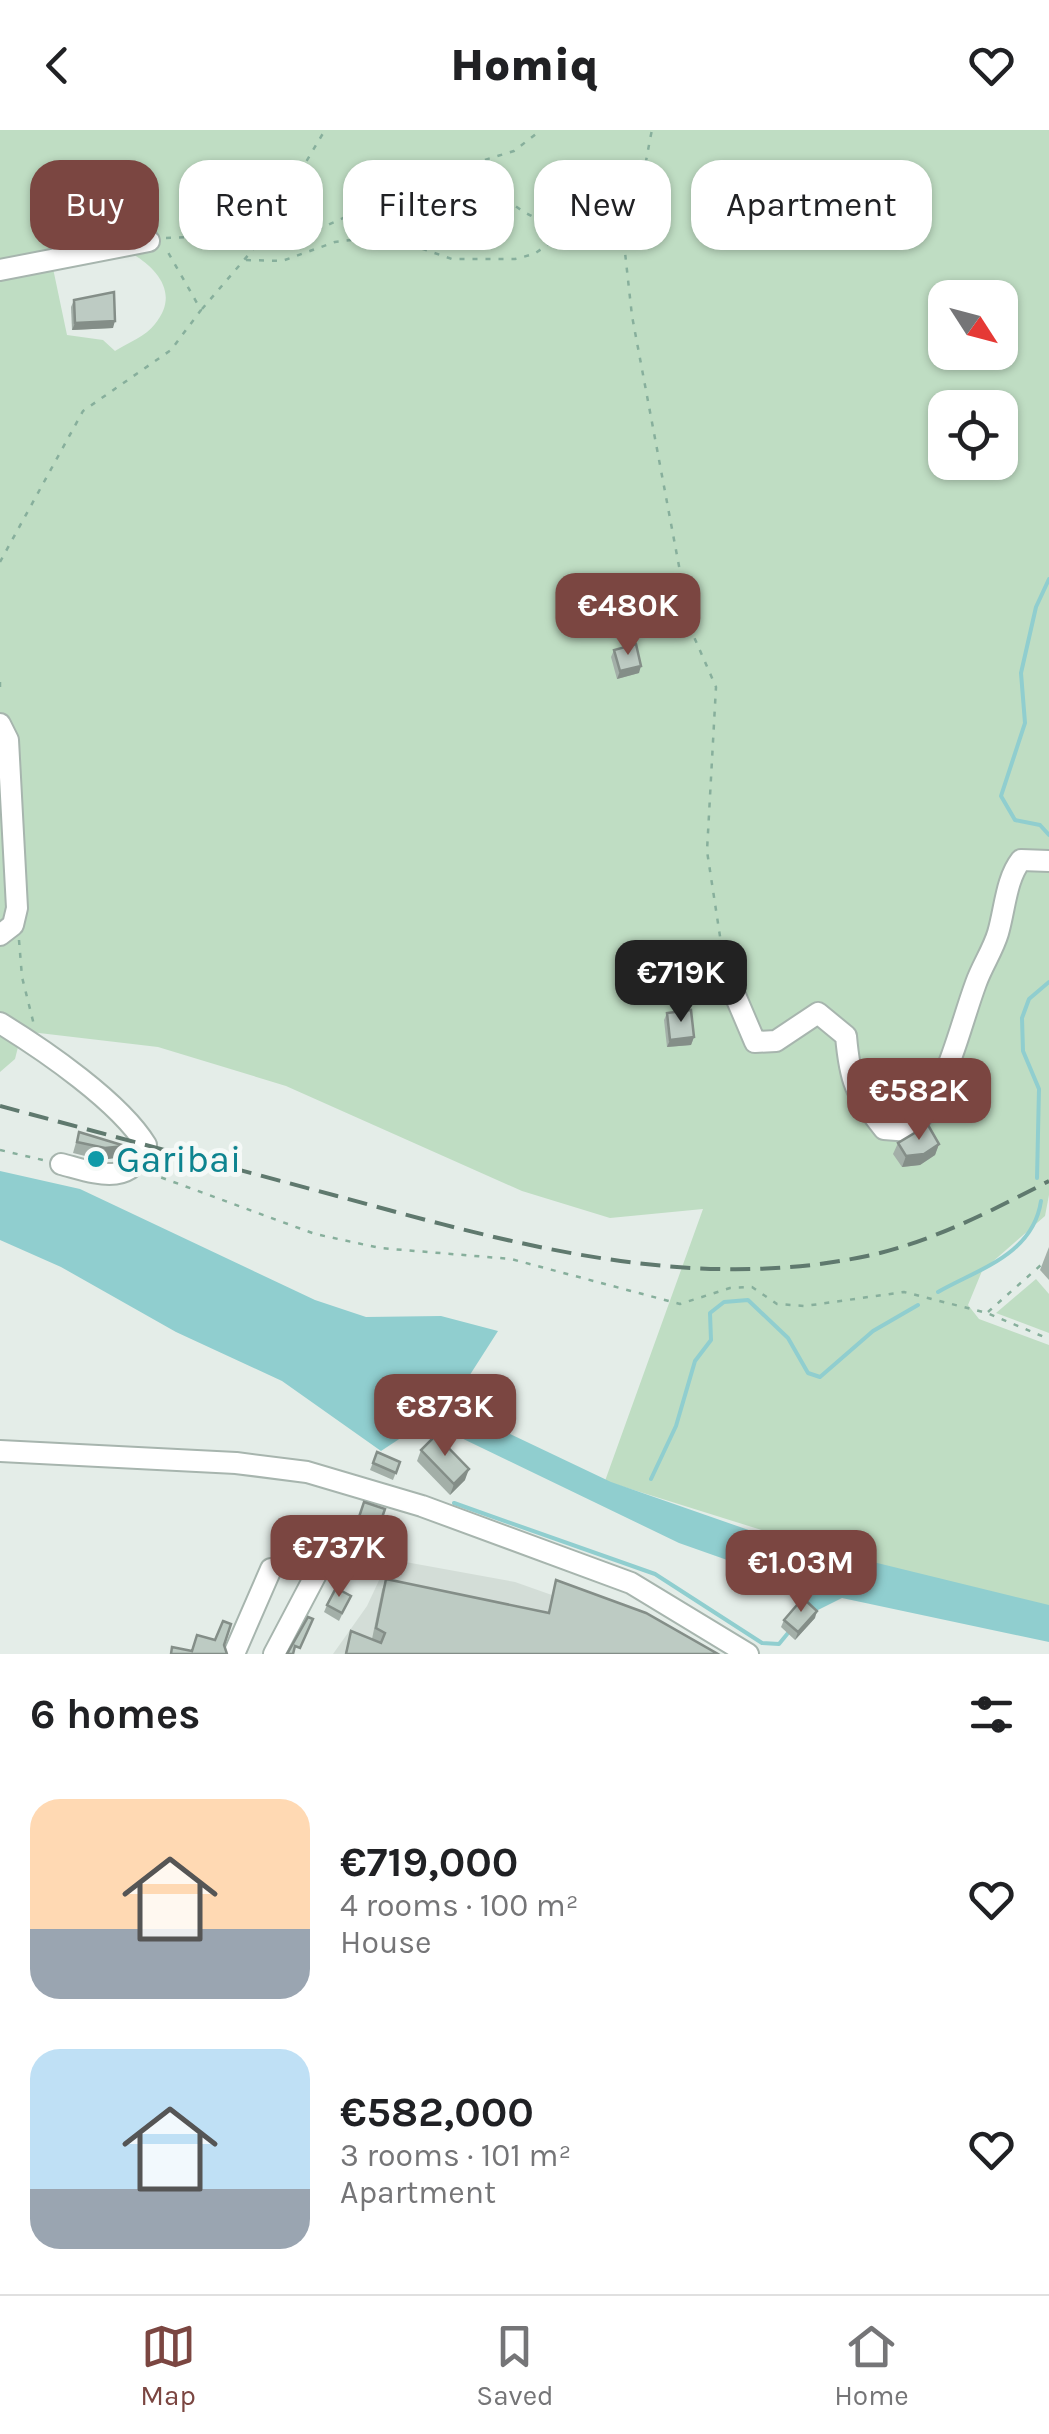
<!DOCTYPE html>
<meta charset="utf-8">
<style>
body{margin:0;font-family:Karla,sans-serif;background:#f6f6f6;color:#202124;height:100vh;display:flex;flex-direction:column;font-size:38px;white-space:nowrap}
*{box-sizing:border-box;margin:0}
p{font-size:32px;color:#757577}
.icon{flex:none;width:55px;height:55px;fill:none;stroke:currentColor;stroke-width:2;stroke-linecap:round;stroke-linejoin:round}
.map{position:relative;height:1524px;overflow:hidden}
.drawer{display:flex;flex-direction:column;background:#fff;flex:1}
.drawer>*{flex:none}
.banner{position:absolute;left:30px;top:30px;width:990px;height:90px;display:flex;gap:20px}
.needle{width:65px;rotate:126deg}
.buttons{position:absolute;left:928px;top:150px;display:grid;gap:20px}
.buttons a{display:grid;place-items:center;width:90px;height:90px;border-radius:20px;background:#fff;box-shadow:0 2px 8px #0004;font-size:50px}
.price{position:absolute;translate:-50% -85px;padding:0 22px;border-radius:20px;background:#7b4641;color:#fff;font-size:32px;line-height:65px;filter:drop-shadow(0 2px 5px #0008)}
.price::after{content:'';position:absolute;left:50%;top:60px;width:30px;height:22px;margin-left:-15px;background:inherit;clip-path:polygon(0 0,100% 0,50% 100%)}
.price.selected{background:#222;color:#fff}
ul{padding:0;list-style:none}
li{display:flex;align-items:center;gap:30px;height:250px;padding:0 30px}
li span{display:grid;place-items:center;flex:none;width:280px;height:200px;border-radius:30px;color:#555}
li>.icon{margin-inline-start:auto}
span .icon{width:120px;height:120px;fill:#fffc;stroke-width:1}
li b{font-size:42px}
h2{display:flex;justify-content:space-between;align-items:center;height:120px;padding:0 30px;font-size:42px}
.pill{padding:0 35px;border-radius:30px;background:#fff;box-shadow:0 2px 8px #0004;font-size:35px;line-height:90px}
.pill.selected{background:#7b4641;color:#fff}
header{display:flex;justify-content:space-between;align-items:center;height:130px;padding:0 30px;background:#fff;font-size:45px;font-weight:800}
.dock{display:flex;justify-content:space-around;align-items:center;height:140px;border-top:2px solid #e0e0e0;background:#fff;font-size:28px;color:#757577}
.dock a{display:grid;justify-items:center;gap:5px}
.dock .selected{color:#7b4641}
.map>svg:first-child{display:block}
</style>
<header><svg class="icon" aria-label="back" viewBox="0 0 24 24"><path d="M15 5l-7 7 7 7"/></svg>Homiq<svg class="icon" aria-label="heart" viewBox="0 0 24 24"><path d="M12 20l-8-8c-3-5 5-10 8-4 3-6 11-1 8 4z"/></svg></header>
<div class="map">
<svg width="1049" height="1524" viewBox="0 0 1049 1524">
<rect width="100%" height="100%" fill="#e4ede8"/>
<polygon fill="#d3ddd7" points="389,1429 515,1452 648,1499 691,1524 333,1524 367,1476"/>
<g fill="#bfddc3" fill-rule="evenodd">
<path d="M0,0H1049V1065L1045,1086L982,1141L968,1175L979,1189L1049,1215V1490L605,1351L703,1079L610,1088L522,1061L286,956L158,917L22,901L15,929L0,942ZM85,105C121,112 193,148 155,194C146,206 128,213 115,221L103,210L67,205L50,124ZM945,168H1000V222H945ZM945,278H1000V332H945Z"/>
<polygon points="1036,1149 1049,1164 1049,1203 996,1183"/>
</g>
<polygon fill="#90cecf" points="0,1041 80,1059 315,1170 366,1187 441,1186 498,1201 457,1265 458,1276 468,1284 611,1352 763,1405 1049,1475 1049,1512 842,1468 810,1484 800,1476 806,1458 679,1413 453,1304 422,1294 381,1321 282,1251 176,1202 61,1137 0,1110"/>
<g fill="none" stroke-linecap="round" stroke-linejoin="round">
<g stroke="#90cecf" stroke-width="4">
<polyline points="1049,449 1036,477 1021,543 1025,593 1001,666 1015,690 1040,695 1049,705"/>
<polyline points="1037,1048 1039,959 1023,921 1022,888 1029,869 1049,852"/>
<path d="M938,1162C978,1139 1033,1125 1041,1071"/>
<polyline points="651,1349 676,1296 695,1231 711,1210 710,1183 724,1172 748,1170 788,1208 808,1243 820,1247 873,1201 918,1175"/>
<polyline points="454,1373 655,1444 762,1513 779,1514 788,1503"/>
</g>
<defs>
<g id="minor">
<polyline points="0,140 149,111"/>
<polyline points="0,594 8,610 17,778 13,795 0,805"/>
<path d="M726,844L755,912L776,911L818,883L846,906C850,952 855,963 884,999L910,1001C948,959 957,905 976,853C982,836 993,820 998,803C1005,779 1006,749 1021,730L1049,731"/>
<path d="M0,893C44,920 120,972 146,1015C131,1058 96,1043 61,1034"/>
<polyline points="0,1321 236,1333 307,1342 422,1376 631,1453 748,1524"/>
<polyline points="234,1524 271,1439"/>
<polyline points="274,1524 332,1414"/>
</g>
</defs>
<use href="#minor" stroke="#a7b5ae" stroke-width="24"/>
<g stroke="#87af9c" stroke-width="2.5" stroke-dasharray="5 8" stroke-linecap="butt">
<path d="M448,42C498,41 515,105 589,95C644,87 642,45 652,0"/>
<polyline points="621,86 632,186 691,500 716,557 707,721 723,826"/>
<polyline points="166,108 214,106 238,117 265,115 310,103 445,42 514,21 541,0"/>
<polyline points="246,130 282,131 335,112 385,106 452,129 515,129 534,124 574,97"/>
<polyline points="202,179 256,116 325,0"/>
<polyline points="0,432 83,281 171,220 201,180 165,117"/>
<polyline points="0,552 0,565"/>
<polyline points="19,810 22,847 34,895"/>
<polyline points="0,1020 47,1031"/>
<polyline points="149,1043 315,1104 380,1118 511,1129 680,1174 730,1158 752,1157 777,1174 805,1176 904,1162 987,1183 1049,1209"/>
<polyline points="988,1182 1042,1134"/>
</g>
<use href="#minor" stroke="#fff" stroke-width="20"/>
<path stroke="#5f796e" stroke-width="4" stroke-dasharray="20 10" stroke-linecap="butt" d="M0,976C112,1006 225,1036 337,1066C510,1113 687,1164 867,1126C932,1112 991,1081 1049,1051"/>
</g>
<g fill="#a3afa8">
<polygon points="74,170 113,198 72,200 71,177"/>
<polygon points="614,520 639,543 617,549 611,527"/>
<polygon points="667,883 694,907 691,915 667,917 664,890"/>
<polygon points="79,1002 121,1027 101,1030 73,1023"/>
<polygon points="898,1013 939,1014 935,1025 920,1035 902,1037 893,1024"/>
<polygon points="1049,1117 1049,1150 1040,1140"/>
<polygon points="421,1320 465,1350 450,1365 417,1331"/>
<polygon points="377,1322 400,1332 393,1350 370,1340"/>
<polygon points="364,1372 375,1408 387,1415 381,1434 357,1426 364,1401 356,1398"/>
<polygon points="312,1420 301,1443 294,1439 297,1431"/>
<polygon points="386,1449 548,1483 556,1450 718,1524 345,1524 351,1501 372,1509 382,1460"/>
<polygon points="351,1466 339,1491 324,1482 327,1475"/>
<polygon points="815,1488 795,1510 781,1497 784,1490"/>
</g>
<g fill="#848e88">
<polygon points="115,191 113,198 72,200 75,193"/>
<polygon points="641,536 639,543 617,549 620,541"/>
<polygon points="694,907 691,915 667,917 670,910"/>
<polygon points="939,1014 935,1025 920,1035 902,1037 906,1026"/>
<polygon points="125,1016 121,1027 101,1030 105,1018"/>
<polygon points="469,1339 465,1350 450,1365 454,1354"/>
<polygon points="817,1481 815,1488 795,1510 798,1502"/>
</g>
<g fill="#bdcbc3" stroke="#848e88" stroke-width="2.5">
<polygon points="114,162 115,191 75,193 74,170"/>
<polygon points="636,514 641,536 620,541 614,520"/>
<polygon points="691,880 694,907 670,910 667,883"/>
<polygon points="928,995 939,1014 924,1024 906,1026 898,1013"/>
<polygon points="79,1002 125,1016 105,1018 77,1012"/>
<polygon points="436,1305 469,1339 454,1354 421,1320"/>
<polygon points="377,1322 400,1332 396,1343 373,1333"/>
<polygon points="364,1372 385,1379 375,1408 387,1415 384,1426 359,1418 367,1393 358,1390"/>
<polygon points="305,1416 312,1420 304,1435 297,1431"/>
<polygon points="386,1449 549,1483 556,1450 646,1483 718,1524 346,1524 351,1501 381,1513 385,1503 376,1498"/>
<polygon points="336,1458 351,1466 342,1483 327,1475"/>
<polygon points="803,1468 817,1481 798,1502 784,1490"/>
<polygon points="308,1487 313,1489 300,1518 295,1516 293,1524 287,1524"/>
<polygon points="223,1491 231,1494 224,1515 227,1524 171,1524 172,1517 192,1521 197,1505 215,1510"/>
</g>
<circle fill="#0f9aa8" stroke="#f5f9f7" stroke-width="4" cx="96" cy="1029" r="10"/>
<g text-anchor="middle" stroke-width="10" stroke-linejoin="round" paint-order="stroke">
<g font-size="38" fill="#0d838f" stroke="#f5f9f7" text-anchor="start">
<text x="116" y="1042">Garibai</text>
</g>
</g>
</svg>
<div class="buttons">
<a><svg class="needle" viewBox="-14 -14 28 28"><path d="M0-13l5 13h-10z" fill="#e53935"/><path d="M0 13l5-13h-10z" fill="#757577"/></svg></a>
<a><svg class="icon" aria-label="locate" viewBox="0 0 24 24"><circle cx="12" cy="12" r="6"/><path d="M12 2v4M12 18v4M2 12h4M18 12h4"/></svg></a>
</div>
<b class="price" style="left:628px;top:528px">€480K</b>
<b class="price selected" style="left:681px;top:895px">€719K</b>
<b class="price" style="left:919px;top:1013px">€582K</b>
<b class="price" style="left:445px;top:1329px">€873K</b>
<b class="price" style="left:339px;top:1470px">€737K</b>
<b class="price" style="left:801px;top:1485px">€1.03M</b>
<div class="banner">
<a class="pill selected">Buy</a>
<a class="pill">Rent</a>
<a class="pill">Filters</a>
<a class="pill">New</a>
<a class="pill">Apartment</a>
</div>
</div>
<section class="drawer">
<h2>6 homes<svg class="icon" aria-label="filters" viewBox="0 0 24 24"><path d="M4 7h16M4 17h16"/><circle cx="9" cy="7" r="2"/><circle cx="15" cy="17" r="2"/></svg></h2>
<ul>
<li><span style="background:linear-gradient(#ffd9b3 65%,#9aa5b1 0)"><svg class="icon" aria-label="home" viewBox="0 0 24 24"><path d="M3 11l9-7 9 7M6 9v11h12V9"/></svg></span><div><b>€719,000</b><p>4 rooms · 100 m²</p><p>House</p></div><svg class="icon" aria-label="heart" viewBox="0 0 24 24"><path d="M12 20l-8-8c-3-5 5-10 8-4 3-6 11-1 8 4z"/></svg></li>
<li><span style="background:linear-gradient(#bfe0f5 70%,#9aa5b1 0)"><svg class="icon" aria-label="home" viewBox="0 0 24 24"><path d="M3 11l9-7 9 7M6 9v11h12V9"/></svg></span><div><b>€582,000</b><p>3 rooms · 101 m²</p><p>Apartment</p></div><svg class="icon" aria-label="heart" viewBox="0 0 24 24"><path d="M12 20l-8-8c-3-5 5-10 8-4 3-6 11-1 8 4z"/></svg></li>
</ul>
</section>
<nav class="dock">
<a class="selected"><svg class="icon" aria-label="map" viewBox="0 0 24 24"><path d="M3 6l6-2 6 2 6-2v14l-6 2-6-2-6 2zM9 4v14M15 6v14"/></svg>Map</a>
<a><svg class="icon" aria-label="saved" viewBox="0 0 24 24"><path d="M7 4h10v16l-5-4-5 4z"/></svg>Saved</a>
<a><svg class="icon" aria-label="home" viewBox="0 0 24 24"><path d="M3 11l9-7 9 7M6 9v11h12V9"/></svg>Home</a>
</nav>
